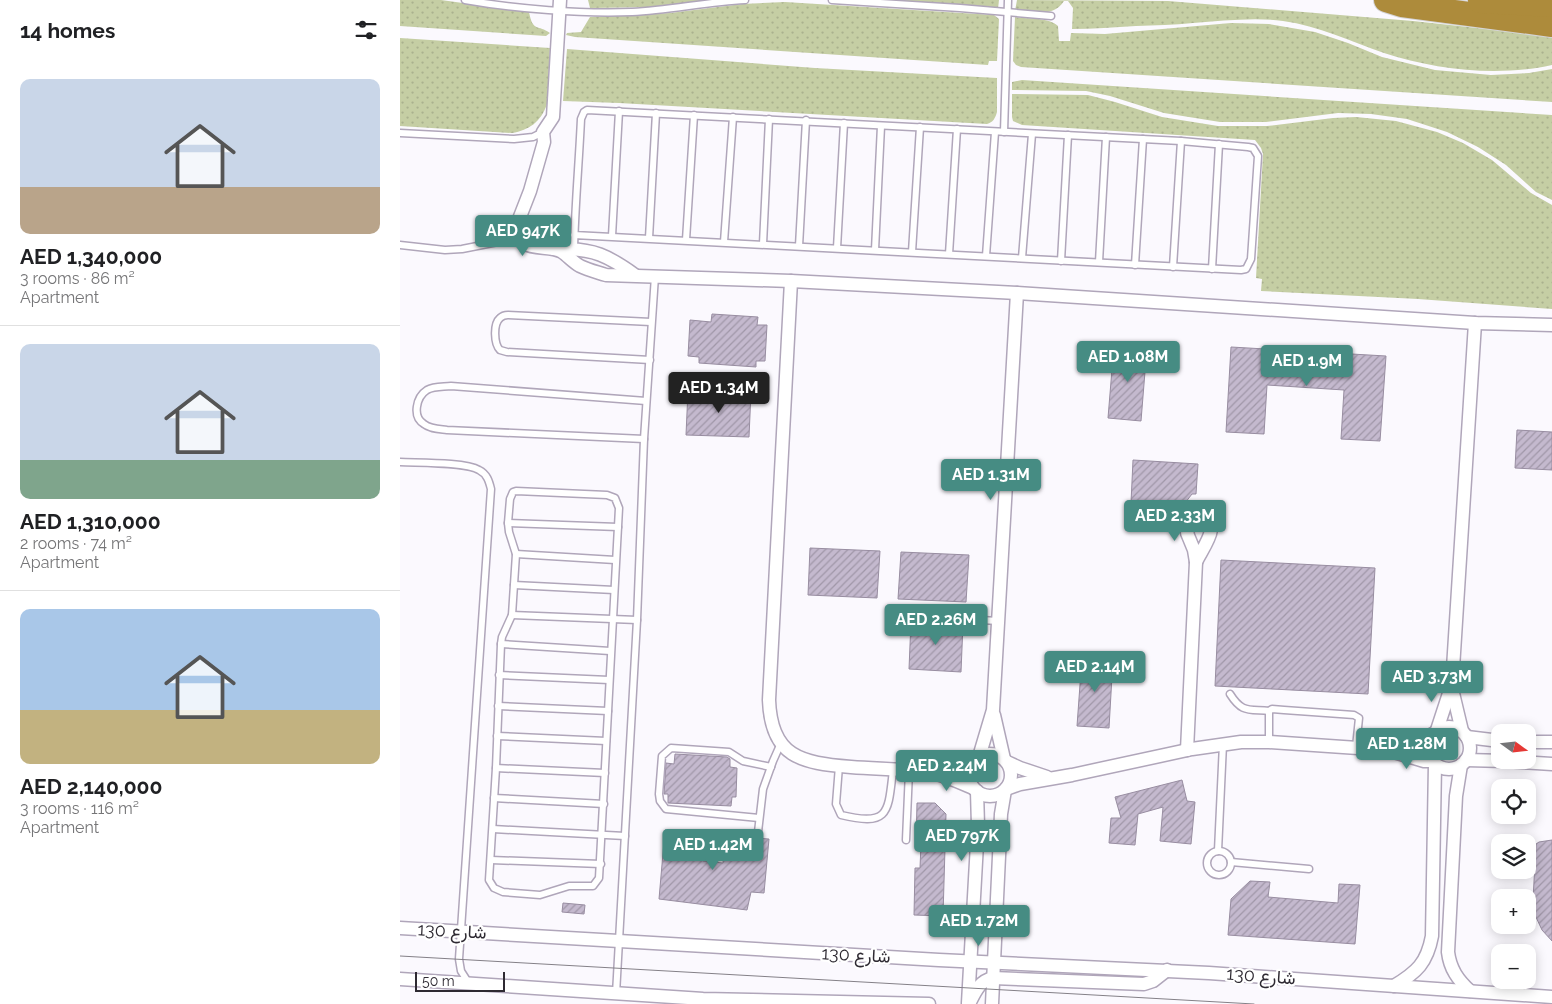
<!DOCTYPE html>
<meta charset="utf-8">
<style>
body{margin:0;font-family:Raleway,Vazirmatn,sans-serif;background:#f6f6f6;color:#202124;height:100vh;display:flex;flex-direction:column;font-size:19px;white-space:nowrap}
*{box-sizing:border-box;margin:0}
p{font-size:16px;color:#757577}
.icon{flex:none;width:28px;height:28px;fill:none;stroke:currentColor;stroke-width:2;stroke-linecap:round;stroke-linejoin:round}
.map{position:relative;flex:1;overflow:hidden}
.sheet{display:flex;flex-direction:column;background:#fff;width:400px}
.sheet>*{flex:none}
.needle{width:32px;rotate:105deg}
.buttons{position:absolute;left:1091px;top:724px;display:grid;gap:10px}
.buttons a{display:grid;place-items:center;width:45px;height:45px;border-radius:10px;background:#fff;box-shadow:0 2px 12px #0003;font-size:25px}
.scale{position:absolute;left:15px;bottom:12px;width:90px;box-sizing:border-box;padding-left:5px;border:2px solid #2e2a32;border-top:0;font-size:14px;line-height:18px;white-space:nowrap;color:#2e2a32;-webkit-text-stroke:4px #fff;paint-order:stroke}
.price{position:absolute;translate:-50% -42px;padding:0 11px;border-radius:5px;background:#468c83;color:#fff;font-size:16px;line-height:32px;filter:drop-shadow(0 1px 2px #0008)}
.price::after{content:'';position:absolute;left:50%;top:30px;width:15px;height:11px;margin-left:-8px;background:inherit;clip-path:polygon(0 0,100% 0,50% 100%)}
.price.current{background:#222;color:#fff}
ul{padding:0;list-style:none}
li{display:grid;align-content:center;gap:10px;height:265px;padding:0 20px}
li+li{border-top:1px solid #e0e0e0}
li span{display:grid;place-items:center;height:155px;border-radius:10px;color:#555}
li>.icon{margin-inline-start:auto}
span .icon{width:90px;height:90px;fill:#fffc;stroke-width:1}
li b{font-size:21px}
h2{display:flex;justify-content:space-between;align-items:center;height:60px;padding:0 20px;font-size:21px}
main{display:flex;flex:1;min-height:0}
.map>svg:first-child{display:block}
</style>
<main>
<section class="sheet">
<h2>14 homes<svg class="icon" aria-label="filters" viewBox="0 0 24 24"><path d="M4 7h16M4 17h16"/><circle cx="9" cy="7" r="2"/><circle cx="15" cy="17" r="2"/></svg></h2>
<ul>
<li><span style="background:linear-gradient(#c9d6e8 70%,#b9a48a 0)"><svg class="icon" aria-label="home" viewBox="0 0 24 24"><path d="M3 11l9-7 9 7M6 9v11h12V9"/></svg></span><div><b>AED 1,340,000</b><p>3 rooms · 86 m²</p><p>Apartment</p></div></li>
<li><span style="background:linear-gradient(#c9d6e8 75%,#7fa58c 0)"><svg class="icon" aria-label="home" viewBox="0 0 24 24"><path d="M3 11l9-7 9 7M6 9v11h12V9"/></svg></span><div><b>AED 1,310,000</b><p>2 rooms · 74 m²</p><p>Apartment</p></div></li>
<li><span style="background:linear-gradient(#a9c7e8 65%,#c2b280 0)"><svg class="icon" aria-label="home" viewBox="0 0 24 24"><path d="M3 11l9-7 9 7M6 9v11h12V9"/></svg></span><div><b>AED 2,140,000</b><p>3 rooms · 116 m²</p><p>Apartment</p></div></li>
</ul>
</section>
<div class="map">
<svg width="1152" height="1004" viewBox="0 0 1152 1004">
<defs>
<pattern id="grass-dots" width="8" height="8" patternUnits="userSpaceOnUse" patternTransform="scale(1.25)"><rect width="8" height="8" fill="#c5cea4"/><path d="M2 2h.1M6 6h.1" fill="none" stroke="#aab18e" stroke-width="1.8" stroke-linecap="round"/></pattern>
<pattern id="building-hatch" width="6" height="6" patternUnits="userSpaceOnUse" patternTransform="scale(1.25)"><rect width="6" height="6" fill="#c4b9ce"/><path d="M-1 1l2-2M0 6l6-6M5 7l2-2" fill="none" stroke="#a097a8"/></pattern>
</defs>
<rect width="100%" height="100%" fill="#fbf9fe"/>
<g fill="url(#grass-dots)">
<path d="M0,0H41L129,12C133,33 138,24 150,33L146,36L0,26Z"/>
<polygon points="188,0 314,0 254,7 190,8"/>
<polygon points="481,0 599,0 598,9"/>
<path d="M617,0L768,1L1013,21L1152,36V65C1098,77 1036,70 984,53C950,41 919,26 883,21C853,17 823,21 793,23C774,25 755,25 736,26C714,27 694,29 672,29L673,8L668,1H664C653,18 633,12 615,11Z"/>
<polygon points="385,2 594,15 599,19 597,61 589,61 588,65 175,37 166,35 167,33 181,32 190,17 270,13 342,4"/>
<path d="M615,17C628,19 649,17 658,26L659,41H670L671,33L705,34L831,23L869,24L915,32L948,43L982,57L1035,70L1091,75L1129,73L1152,69V102L621,67L616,65L613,61Z"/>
<path d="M0,38L150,48L147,104C141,122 129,130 112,133L0,126Z"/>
<path d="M167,49L415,68L597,78V112C595,119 593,122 587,124L219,103L163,101Z"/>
<polygon points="622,80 1152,115 1152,200 1136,192 1106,165 1078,147 1047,132 1007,119 971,114 938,113 866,122 820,122 764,113 710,96 686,91 612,90 612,82"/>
<polygon points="612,94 688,95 715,102 762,117 818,126 867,126 933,118 956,117 996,121 1037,132 1063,143 1092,160 1131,193 1152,205 1152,309 1018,299 861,291 862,279 856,278 863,154 861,148 855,140 622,125 613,121 612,117"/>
</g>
<g fill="url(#building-hatch)" stroke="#988da1">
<polygon points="312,314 358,317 357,325 367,325 365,361 356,361 356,367 299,363 299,357 288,356 290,320 311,322"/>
<polygon points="714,345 747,347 741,421 708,418"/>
<polygon points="831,347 986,356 980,441 941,439 944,390 867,385 864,434 826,432"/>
<polygon points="288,390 351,392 349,437 286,435"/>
<polygon points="1117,430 1152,432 1152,470 1115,468"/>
<polygon points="733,460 798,464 796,494 792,494 778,512 762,521 762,526 730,524"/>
<polygon points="410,548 480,551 477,598 408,595"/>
<polygon points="501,552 569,555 566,602 498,599"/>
<polygon points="821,560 975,568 968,694 815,686"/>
<polygon points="511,621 563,624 561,672 509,669"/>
<polygon points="682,657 713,659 709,728 677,726"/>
<polygon points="275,754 327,757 330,759 330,767 337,768 336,797 332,797 331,806 268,803 268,794 264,794 266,763 274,764"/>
<polygon points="782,780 787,801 795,802 791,844 760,841 763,807 738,814 735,845 709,843 711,818 721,818 715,797"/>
<polygon points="517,803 535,803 546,814 543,916 514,915 515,868 520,868 521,844 516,844"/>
<polygon points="265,830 305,834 303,861 323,863 325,836 369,839 364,893 351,892 347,910 259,899"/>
<polygon points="1152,840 1152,941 1142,930 1135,915 1133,900 1136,844 1139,842"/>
<polygon points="850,881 870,882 868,897 938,903 939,884 960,885 955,944 828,935 831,899"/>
<polygon points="163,903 185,905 184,914 162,912"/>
</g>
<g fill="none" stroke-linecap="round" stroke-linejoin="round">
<defs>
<g id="service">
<path d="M65,0C116,9 181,14 232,12C270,10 307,2 345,0"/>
<polyline points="432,0 560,8 651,16"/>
<polyline points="604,132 608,0"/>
<polyline points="0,133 114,139 133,137 143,132"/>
<polyline points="212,236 219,111"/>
<polyline points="249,238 256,113"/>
<polyline points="286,240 294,115"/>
<polyline points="324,242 333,117"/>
<polyline points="363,244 369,119"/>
<polyline points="0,245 45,250 62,249 118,238"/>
<polyline points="399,246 406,120"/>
<polyline points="437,248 444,123"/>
<path d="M174,249C175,206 179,162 181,119L184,112L187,110L781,141L848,147L853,148L858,156L851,259L846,269L841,270L174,235"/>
<polyline points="475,250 481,126"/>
<polyline points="512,252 520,127"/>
<polyline points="549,254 557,129"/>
<polyline points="586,256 595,132"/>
<polyline points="622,258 632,134"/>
<polyline points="661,261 668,135"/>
<polyline points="699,262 706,137"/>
<polyline points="735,265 743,139"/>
<polyline points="773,267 781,141"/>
<polyline points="812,269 819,144"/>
<path d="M250,360L107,352L100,350C94,344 93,324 100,318C102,316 106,315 108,315L251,322"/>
<path d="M244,439L47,430C39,429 30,429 24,424C12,417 16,397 27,390C34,386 43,387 51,386L246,401"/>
<path d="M0,462C18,463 65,462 79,470C87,474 89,481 91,489L59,959L61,971L68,982"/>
<polygon points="116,491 207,495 215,498 219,508 199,878 193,886 169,886 140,895 103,892 94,888 89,880 96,768 101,644 102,637 112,615 116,554 109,532 108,523 110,499 113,492"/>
<polyline points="108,523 218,527"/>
<polyline points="116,554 215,560"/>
<polyline points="114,585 214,590"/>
<polyline points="112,615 237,620"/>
<polyline points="512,616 598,621"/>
<polyline points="101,644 210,651"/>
<polyline points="99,675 209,680"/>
<path d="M830,694C842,713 848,709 869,711"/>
<polyline points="98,706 208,711"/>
<polyline points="97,736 206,741"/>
<polyline points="869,742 869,711 872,709 884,710 954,715 959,718 956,747"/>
<path d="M439,766L436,804L441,815C490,827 488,812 493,770"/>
<polyline points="96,768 205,773"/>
<polyline points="94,798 204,804"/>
<polyline points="359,818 266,809 260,801 259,794 262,756 271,748 329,752 343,761 371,767"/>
<polyline points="93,829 225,836"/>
<polyline points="358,832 363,789 373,761 381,743"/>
<polyline points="506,840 509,771"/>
<polyline points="818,851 823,744"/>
<circle cx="819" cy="863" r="12"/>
<polyline points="91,860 201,864"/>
<polyline points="831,862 909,869"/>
<polyline points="216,994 237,620 244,439 255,276"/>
</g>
<g id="minor">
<path d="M160,0L153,117L143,132L144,142L130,191L116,227C116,255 148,243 162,252C168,256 173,262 180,266C188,270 197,272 206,275L391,281L617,293L1075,323L1152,325"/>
<path d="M160,250C192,247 210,257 235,275"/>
<path d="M391,281L369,700C371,757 401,763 451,767C476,769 501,769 527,772C542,774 559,782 573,788"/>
<path d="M796,520C827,518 801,550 796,562L794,550L787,533L790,524Z"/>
<polyline points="1052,689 1062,731"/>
<polyline points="594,715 604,759"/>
<circle cx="1049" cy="748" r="21"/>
<polyline points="1037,730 1052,684 1075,323"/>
<polyline points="1067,737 1100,741"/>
<polyline points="1128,742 1152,742"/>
<polyline points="787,750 796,562"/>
<polyline points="987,750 1033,734"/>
<circle cx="590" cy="775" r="21"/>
<polyline points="579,757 593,710 617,293"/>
<polyline points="1066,760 1105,761 1152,764"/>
<polyline points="607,762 620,768 647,777"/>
<path d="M1061,765L1056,796L1048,952C1050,969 1058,980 1070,991"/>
<polyline points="529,772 576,760"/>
<polyline points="606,789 620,784 672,775 792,749 841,742 869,742 987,750 1024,761 1031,761"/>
<polyline points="0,928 539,960 809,973 1152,997"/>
<polyline points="0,979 303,999 529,1004"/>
<path d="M994,986C1017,972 1027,963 1032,936L1035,764"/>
<polyline points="568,1003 578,826 577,791"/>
<path d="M569,1004C575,992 579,981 593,978L744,984L753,981L767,970"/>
<polyline points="592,1004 601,814 605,790"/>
</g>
<g id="motorway">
<polyline points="986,0 1002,5 1152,25"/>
<polyline points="1080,1 1152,5"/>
</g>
</defs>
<use href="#service" stroke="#b0a6ba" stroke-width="9"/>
<use href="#minor" stroke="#b0a6ba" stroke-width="15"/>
<use href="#motorway" stroke="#d5d4d6" stroke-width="26"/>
<use href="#service" stroke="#fff" stroke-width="6"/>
<use href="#minor" stroke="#fff" stroke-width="12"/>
<use href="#motorway" stroke="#ad8b3b" stroke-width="24"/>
<polyline stroke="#848087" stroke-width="1" points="0,956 854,1004"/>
</g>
<g text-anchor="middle" stroke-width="4.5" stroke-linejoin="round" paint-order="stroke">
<g font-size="18" fill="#2e2a32" stroke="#fff">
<text transform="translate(52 931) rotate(3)" y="6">شارع 130</text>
<text transform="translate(456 955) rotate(3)" y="6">شارع 130</text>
<text transform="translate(861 976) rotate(4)" y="6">شارع 130</text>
</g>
</g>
</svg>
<div class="buttons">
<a><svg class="needle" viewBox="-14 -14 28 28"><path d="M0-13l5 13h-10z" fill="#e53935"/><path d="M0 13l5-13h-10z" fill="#757577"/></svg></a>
<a><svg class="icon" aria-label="locate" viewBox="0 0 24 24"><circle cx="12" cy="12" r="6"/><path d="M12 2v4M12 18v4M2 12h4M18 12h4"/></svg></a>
<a><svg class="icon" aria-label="layers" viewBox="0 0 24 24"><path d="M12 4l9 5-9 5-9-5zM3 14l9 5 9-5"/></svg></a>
<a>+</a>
<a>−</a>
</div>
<div class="scale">50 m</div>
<b class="price" style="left:123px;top:257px">AED 947K</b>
<b class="price" style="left:728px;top:383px">AED 1.08M</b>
<b class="price" style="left:907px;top:387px">AED 1.9M</b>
<b class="price current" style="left:319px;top:414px">AED 1.34M</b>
<b class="price" style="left:591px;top:501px">AED 1.31M</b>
<b class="price" style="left:775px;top:542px">AED 2.33M</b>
<b class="price" style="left:536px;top:646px">AED 2.26M</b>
<b class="price" style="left:695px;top:693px">AED 2.14M</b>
<b class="price" style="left:1032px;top:703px">AED 3.73M</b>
<b class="price" style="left:1007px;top:770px">AED 1.28M</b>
<b class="price" style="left:547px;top:792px">AED 2.24M</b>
<b class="price" style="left:562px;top:862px">AED 797K</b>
<b class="price" style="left:313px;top:871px">AED 1.42M</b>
<b class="price" style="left:579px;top:947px">AED 1.72M</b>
</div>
</main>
